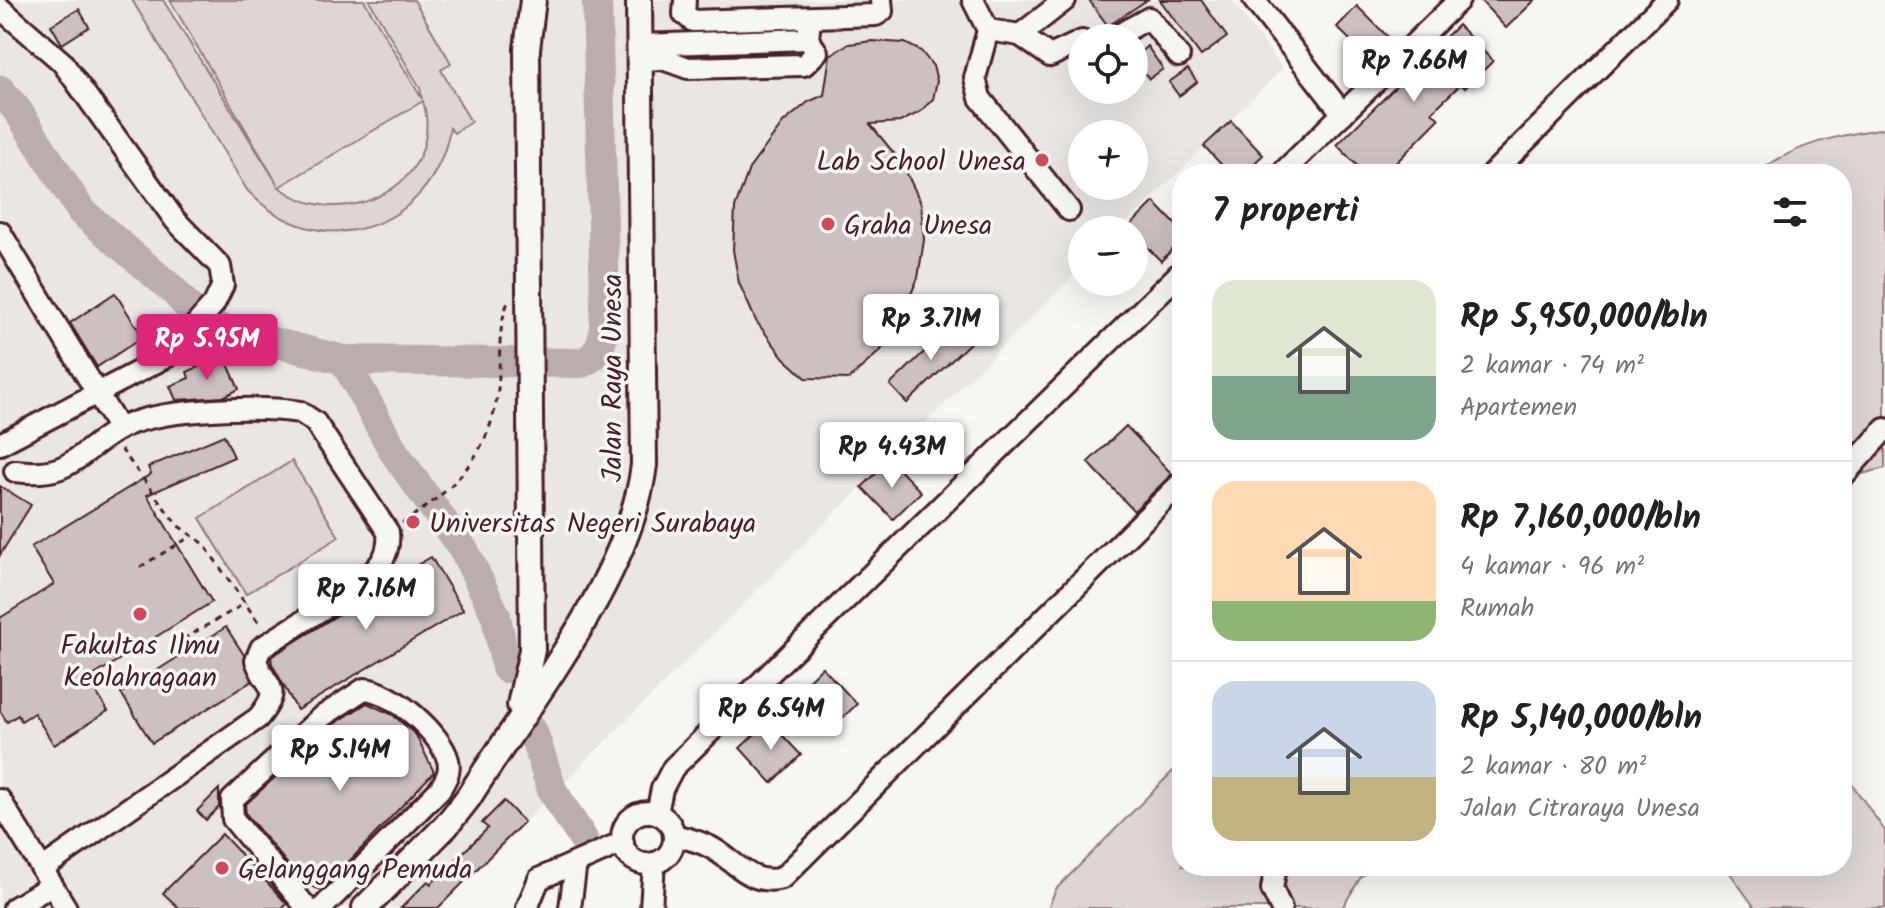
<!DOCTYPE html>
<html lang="id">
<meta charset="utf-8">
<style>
body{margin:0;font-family:Kalam,sans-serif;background:#f2f2f2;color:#222;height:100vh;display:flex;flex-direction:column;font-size:30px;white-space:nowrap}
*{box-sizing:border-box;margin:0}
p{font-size:26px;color:#767676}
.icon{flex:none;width:44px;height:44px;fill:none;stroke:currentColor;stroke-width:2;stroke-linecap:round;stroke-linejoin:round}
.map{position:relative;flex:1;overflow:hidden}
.side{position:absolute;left:1172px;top:164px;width:680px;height:712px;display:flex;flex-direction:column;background:#fff;border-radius:32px;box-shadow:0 8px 32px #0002}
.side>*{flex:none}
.controls{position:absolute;left:1068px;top:24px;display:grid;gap:16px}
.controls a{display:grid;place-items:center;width:80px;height:80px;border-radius:50%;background:#fff;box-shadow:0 8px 32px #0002;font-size:40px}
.price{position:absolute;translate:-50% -68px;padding:0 18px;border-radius:8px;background:#fff;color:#222;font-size:26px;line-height:52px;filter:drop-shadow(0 2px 4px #0008)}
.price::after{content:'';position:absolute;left:50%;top:48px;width:24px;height:18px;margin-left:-12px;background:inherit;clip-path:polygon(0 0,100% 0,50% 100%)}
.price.active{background:#db2777;color:#fff}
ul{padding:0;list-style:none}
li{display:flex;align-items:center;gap:24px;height:200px;padding:0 40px}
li+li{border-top:2px solid #e0e0e0}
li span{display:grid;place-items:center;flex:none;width:224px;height:160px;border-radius:24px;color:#555}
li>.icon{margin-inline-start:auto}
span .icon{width:96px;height:96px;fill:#fffc;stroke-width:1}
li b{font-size:34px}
h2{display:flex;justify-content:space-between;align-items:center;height:96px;padding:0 40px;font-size:34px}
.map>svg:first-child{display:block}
</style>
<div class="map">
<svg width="1885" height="908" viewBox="0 0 1885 908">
<rect width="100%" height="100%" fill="#f6f6f2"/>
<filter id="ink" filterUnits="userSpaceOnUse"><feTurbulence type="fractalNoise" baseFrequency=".0125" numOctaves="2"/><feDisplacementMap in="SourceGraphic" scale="16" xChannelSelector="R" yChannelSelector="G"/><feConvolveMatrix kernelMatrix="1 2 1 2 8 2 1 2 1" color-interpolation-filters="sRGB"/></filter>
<g filter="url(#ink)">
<path fill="#e9e6e3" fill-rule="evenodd" d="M0,0H1231L1283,68L1120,230H1082V267L438,908H0ZM1082,38H1134V90H1082ZM1082,134H1134V186H1082Z"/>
<g fill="#ddd6d5" stroke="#947a80" stroke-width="2" fill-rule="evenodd">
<path d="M132,0H163L278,185L170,0H364L422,99L420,88L369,0H414L451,63L441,70L471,122L454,133L450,128C433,231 319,267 247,190ZM423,101C447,184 344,236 279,187Z"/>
<path d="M1885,128V468L1862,474L1842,492V174H1757C1792,144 1840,135 1885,128Z"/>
<polygon points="292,461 339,537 246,594 200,518"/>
<polygon points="1182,762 1182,866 1373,866 1361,877 1342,908 1048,908 1056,889"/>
<polygon points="1842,770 1885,831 1885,908 1755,908 1725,866 1842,866"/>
</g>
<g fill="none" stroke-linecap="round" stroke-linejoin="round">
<g stroke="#bbadae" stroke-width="30">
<polyline points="0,90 18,111 81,211 173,290 193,312 221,329 344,360 394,452 465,552 496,616 506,668"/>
<path d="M344,360L581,363C607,354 604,326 605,302L597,0"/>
<polyline points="533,732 552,790 583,839"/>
</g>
</g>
<g fill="#ccc1c0" stroke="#4a1f2b" stroke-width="2">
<polygon points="1089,0 1147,0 1108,26"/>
<polygon points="1160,0 1201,0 1227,37 1201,56"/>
<polygon points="1480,0 1535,0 1506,28"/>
<polygon points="1357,6 1389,38 1369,59 1337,27"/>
<polygon points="79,9 89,27 62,44 51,25"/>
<polygon points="1458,25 1493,61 1465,88 1461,84 1432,112 1439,119 1385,174 1365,174 1337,145"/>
<polygon points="872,41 905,43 921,51 933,66 937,81 933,99 920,112 900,122 870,124 902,163 921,203 924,240 918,278 900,319 881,350 849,379 806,378 784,358 756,321 739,283 733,250 735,208 749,169 783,123 808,102 824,95 830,55 849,44"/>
<polygon points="1147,46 1163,69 1149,79 1134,58"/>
<polygon points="1188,69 1197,82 1179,96 1169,82"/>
<polygon points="1231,121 1263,155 1243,174 1230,174 1204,146"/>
<polygon points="1154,202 1182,231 1182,240 1161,261 1134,234 1134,230 1128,228"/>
<polygon points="115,293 143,337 97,367 70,323"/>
<polygon points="955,322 973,340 907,403 890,385"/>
<polygon points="224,355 239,389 223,397 176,400 170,386 189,378 187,372"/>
<polygon points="1126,426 1172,474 1134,511 1088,462"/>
<polygon points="224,435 234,457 147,495 212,602 88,679 108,711 54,745 34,713 21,721 18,715 7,722 0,711 0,618 54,584 31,547 151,474 148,467"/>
<polygon points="890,460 921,492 893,519 862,487"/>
<polygon points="0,486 31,505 0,555"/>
<polygon points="431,557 463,610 297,710 272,664 271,657 342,612 348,600 362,599 386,576 390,574 393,579"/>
<polygon points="226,627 244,655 252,681 152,743 121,693"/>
<polygon points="822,667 857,704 831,729 796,692"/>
<polygon points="367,703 393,715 416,735 434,772 322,890 304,884 246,814 245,805 328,728"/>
<polygon points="769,721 801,755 772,783 740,748"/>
<polygon points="219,789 219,807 206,820 197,811"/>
<polygon points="504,801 524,822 438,908 401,908 428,881 431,884 488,828 482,823"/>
<polygon points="222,834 287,904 283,908 179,908 163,893"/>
</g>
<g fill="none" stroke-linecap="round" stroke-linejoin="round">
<defs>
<g id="minor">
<polyline points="685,0 684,14 693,21 876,15 882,11 881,0"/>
<polyline points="973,0 988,30 975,78 980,98 1069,210"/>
<polyline points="1254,0 1343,114"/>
<polyline points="0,8 62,62 175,220 220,266 223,285 214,304 168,356 0,444"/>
<polyline points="988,30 1020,35 1050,56 1082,41"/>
<polyline points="1020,35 1065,0"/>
<polyline points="1113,38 1149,18 1179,56"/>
<polyline points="640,45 808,39"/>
<polyline points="639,60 663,59 688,68 804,65 817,52 808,39 810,19"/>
<polyline points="1281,174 1459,0"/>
<polyline points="1492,174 1667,0"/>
<polyline points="0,232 119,429"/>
<path d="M15,471C73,478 75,454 119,429C156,408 257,406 300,412L315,422L388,532C391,560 374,571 354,589"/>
<polyline points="1842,477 1885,429"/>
<polyline points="0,800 66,908"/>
<circle cx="648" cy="838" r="26"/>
<polyline points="657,813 662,789 673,768 1182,271"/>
<path d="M674,835C686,838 699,841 710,847C735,860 751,887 782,878L1182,482"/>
<polyline points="1276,866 1272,889 1281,908"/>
<path d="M42,869L258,718C285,685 265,689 256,660L261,648L335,601"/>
<polyline points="14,908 52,885"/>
<path d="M307,908L233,819L232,800L320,718L364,689C391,690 441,733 448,760C451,772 445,780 440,789L322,908"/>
<polyline points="527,908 539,879 623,842"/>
<polyline points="570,908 576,863"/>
<polyline points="651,908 654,863"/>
</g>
<g id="major">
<polyline points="520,705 532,650 527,49 533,0"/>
<path d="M365,908L446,826L468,798C529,701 630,579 644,465L639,0"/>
</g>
</defs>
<use href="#minor" stroke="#4a1f2b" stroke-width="26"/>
<use href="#major" stroke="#4a1f2b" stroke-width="30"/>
<g stroke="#4a1f2b" stroke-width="3" stroke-dasharray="6 6" stroke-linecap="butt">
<polyline points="121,449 177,525 203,543 261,626"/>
<path d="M402,523C460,487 498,444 499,372C500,348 499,321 509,300"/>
<polyline points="140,567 190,537"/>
<polyline points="183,639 246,603"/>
</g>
<use href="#minor" stroke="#f6f6f2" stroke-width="20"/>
<use href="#major" stroke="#f6f6f2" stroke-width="24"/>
</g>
</g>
<g fill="#d1495b" stroke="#f6f6f2" stroke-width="3">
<circle cx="1042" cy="160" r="8"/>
<circle cx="828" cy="224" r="8"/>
<circle cx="413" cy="522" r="8"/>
<circle cx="140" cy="614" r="8"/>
<circle cx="222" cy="868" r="8"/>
</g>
<g text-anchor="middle" stroke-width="7" stroke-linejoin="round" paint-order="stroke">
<g font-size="28" fill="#4a1f2b" stroke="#f6f6f2" text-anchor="start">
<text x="1026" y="170" text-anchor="end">Lab School Unesa</text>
<text x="844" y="234">Graha Unesa</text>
<text x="429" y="532">Universitas Negeri Surabaya</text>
<text x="140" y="654" text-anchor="middle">Fakultas Ilmu<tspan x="140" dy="32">Keolahragaan</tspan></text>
<text x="238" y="878">Gelanggang Pemuda</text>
</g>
<g font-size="28" fill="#4a1f2b" stroke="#f6f6f2">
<text transform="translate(611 378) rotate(-90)" y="10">Jalan Raya Unesa</text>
</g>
</g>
</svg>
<div class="controls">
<a><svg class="icon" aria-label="locate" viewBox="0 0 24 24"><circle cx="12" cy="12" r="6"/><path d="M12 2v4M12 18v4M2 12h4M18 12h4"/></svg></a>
<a>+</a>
<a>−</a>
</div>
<b class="price" style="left:1414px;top:104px">Rp 7.66M</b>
<b class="price" style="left:931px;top:362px">Rp 3.71M</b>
<b class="price active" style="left:207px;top:382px">Rp 5.95M</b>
<b class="price" style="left:892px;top:490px">Rp 4.43M</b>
<b class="price" style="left:366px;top:632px">Rp 7.16M</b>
<b class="price" style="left:771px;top:752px">Rp 6.54M</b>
<b class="price" style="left:340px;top:793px">Rp 5.14M</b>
<section class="side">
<h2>7 properti<svg class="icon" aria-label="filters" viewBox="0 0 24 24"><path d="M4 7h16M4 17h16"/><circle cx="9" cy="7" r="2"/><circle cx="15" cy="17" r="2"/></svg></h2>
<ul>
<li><span style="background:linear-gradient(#dfe7d0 60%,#7fa58c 0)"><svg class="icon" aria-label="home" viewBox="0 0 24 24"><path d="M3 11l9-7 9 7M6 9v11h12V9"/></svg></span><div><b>Rp 5,950,000/bln</b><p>2 kamar · 74 m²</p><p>Apartemen</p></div></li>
<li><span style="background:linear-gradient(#ffd9b3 75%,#8fb573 0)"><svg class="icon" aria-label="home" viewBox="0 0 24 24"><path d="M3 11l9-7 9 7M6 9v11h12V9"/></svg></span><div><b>Rp 7,160,000/bln</b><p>4 kamar · 96 m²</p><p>Rumah</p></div></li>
<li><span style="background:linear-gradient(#c9d6e8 60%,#c2b280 0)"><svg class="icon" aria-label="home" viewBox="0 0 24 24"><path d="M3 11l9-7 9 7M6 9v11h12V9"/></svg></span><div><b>Rp 5,140,000/bln</b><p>2 kamar · 80 m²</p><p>Jalan Citraraya Unesa</p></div></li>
</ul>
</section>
</div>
